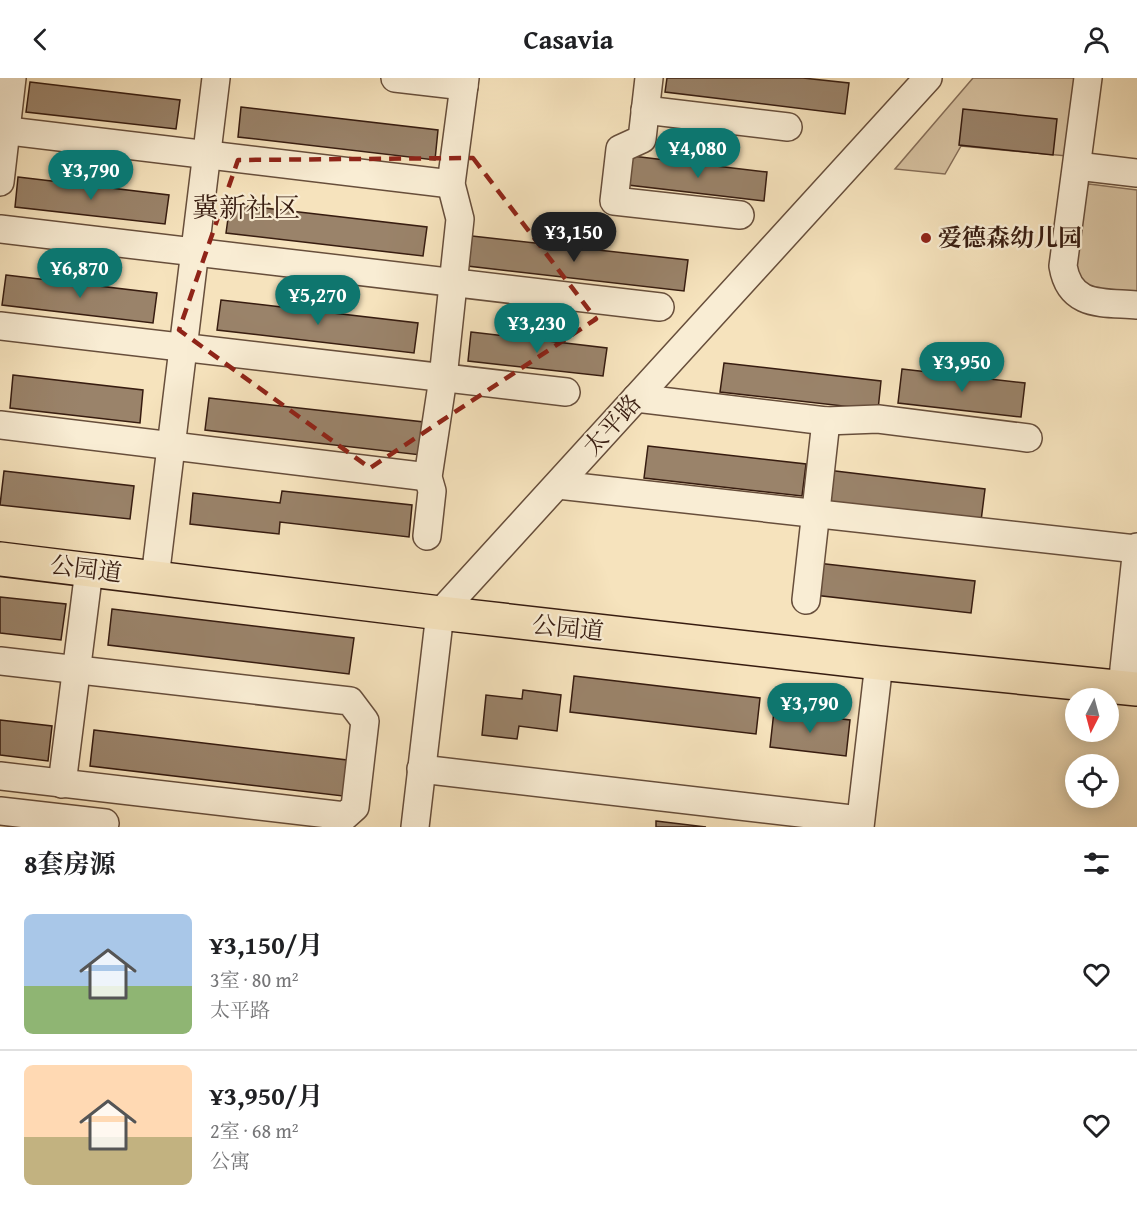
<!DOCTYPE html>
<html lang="zh">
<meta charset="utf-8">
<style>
body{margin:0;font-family:"Gentium Book Plus","Noto Serif SC",serif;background:#f2f2f2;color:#202124;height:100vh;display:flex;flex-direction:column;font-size:22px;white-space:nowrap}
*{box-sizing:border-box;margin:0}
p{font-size:20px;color:#757577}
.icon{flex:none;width:33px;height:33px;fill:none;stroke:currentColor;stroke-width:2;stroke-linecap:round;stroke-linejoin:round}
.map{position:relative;height:749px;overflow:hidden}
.drawer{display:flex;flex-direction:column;background:#fff;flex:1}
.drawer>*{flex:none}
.needle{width:39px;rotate:186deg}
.fabs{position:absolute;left:1065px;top:610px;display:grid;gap:12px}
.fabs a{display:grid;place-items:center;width:54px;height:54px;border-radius:50%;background:#fff;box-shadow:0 3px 15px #0003;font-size:30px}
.price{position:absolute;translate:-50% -51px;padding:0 14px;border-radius:21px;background:#0f766e;color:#fff;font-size:20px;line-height:39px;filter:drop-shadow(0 2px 3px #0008)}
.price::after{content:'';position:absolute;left:50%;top:36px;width:18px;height:14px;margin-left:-9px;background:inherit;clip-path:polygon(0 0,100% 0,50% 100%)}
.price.selected{background:#222;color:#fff}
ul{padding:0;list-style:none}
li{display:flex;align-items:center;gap:18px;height:150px;padding:0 24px}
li+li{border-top:2px solid #e0e0e0}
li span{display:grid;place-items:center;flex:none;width:168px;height:120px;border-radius:9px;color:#555}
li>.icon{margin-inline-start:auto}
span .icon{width:72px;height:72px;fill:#fffc;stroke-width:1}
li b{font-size:26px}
h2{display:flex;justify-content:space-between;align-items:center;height:72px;padding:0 24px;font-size:26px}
header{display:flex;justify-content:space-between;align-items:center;height:78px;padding:0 24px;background:#fff;font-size:27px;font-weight:700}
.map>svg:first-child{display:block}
</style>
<header><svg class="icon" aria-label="back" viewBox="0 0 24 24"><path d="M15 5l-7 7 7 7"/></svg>Casavia<svg class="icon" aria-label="person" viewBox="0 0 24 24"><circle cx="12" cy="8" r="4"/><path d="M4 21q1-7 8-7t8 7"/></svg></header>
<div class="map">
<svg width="1137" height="749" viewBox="0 0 1137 749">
<rect width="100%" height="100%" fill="#f6e3bd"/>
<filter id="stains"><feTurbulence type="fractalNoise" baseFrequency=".00333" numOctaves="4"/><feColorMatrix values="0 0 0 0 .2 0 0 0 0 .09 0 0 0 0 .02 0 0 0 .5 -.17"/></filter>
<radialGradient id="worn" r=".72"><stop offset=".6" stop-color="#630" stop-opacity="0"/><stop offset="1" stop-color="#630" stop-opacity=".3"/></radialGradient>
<g fill="#d6c1a0" stroke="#866e58" stroke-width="1.5">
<polygon points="973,0 1076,0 1067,78 961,68 945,96 895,91"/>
<polygon points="1089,106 1137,112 1137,219 1083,212 1072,198 1083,115"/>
</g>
<g fill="#9a836a" stroke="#371c10" stroke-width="1.5">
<polygon points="667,0 803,0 849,5 845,36 665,14"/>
<polygon points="30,4 180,22 176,51 26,34"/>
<polygon points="241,29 438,52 435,82 238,59"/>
<polygon points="963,31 1057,41 1053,77 959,67"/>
<polygon points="632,78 767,94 764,123 628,107"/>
<polygon points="18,99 169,117 165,146 15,129"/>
<polygon points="230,126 427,149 423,178 226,155"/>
<polygon points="463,157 688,182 684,213 459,187"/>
<polygon points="6,197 157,215 153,245 2,227"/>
<polygon points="221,222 418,245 414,275 217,252"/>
<polygon points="471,254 607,270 603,298 468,283"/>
<polygon points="724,285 881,303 878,332 720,314"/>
<polygon points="902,291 1025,305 1021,339 898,325"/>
<polygon points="13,297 143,312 140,345 10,330"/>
<polygon points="209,320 424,344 421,377 205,352"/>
<polygon points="648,368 806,386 802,418 644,400"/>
<polygon points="827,392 985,411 981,443 824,424"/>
<polygon points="4,393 134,408 130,441 0,427"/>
<polygon points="282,413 412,427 409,459 280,444 279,456 190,446 193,415 280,425"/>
<polygon points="817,485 975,503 971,535 814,517"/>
<polygon points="0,519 66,526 61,562 0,555"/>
<polygon points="112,531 354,560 349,596 108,567"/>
<polygon points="574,598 760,620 756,656 570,634"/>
<polygon points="523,612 561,617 557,653 519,648 517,661 482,657 486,617 522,621"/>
<polygon points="774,633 850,642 846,678 770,669"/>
<polygon points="0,642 52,648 48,683 0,677"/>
<polygon points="94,652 347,682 343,718 90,688"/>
<polygon points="656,743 706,749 656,749"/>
</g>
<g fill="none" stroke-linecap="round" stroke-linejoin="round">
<defs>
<g id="minor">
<polyline points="395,0 464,8"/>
<polyline points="649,0 642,61 620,71 614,123 740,137"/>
<path d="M1088,0L1063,188C1070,230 1103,224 1137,227"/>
<polyline points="645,32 788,49"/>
<polyline points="0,52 451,106"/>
<polyline points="1077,88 1137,95"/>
<polyline points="0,104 12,0"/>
<polyline points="0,151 660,229"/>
<polyline points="0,248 566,314"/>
<polyline points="636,320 826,343 878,341 1028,360"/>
<polyline points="0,347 428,399"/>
<polyline points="558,407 1137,471"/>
<polyline points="427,458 432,413 428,399 443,300 460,141 451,106 465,0"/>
<polyline points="155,500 216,0"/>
<polyline points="806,522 826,343"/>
<polyline points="0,583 350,623 365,643 355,729 345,738 0,698"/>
<polyline points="1122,609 1137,469"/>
<polyline points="421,691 860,742"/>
<polyline points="62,706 89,492"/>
<polyline points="0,733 105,745"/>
<polyline points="415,749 440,535 928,0"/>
<polyline points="860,749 879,585"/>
</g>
<polyline id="major" points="0,481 440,535 879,585 1137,611"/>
</defs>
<use href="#minor" stroke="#674e3b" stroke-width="30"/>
<use href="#major" stroke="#371c10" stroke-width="36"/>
<use href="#minor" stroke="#f9edd4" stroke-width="27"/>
<use href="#major" stroke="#f6e3bd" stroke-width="33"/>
</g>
<path fill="none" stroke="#8f2418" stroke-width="4.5" stroke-dasharray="12 8" stroke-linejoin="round" d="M473,80L596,241L370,390L179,252L238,82Z"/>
<circle fill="#8f2418" stroke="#f9edd4" stroke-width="2" cx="926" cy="160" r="6"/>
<g text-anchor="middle" stroke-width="4.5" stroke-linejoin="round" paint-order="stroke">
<g font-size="24" font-weight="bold" fill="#371c10" stroke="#f9edd4" text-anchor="start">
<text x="938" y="168">爱德森幼儿园</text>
</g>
<g font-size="24" fill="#371c10" stroke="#f9edd4">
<text transform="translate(612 347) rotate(-48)" y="8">太平路</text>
<text transform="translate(86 491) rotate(7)" y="8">公园道</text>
<text transform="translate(568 550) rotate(6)" y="8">公园道</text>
</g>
<g font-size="27" fill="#371c10" stroke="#f9edd4">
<text x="246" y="139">冀新社区</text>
</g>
</g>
<rect width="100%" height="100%" filter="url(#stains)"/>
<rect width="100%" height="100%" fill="url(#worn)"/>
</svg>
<div class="fabs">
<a><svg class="needle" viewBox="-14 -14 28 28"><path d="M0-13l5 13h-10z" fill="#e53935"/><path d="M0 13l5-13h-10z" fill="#757577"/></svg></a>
<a><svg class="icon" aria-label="locate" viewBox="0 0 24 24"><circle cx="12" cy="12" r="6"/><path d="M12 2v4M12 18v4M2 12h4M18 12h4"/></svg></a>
</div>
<b class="price" style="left:698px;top:101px">¥4,080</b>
<b class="price" style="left:91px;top:123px">¥3,790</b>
<b class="price selected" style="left:574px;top:185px">¥3,150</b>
<b class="price" style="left:80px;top:221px">¥6,870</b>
<b class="price" style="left:318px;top:248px">¥5,270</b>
<b class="price" style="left:537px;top:276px">¥3,230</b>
<b class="price" style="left:962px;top:315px">¥3,950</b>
<b class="price" style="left:810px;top:656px">¥3,790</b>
</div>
<section class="drawer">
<h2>8套房源<svg class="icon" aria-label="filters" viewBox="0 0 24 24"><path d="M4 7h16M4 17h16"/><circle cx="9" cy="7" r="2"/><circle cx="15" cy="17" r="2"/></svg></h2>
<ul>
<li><span style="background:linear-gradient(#a9c7e8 60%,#8fb573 0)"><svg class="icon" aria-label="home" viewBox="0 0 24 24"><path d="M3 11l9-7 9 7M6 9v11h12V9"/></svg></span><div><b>¥3,150/月</b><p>3室 · 80 m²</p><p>太平路</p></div><svg class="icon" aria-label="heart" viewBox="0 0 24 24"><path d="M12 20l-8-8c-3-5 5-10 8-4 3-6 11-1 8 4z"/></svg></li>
<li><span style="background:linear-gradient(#ffd9b3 60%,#c2b280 0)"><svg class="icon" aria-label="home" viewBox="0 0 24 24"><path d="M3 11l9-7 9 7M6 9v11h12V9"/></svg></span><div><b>¥3,950/月</b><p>2室 · 68 m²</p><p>公寓</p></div><svg class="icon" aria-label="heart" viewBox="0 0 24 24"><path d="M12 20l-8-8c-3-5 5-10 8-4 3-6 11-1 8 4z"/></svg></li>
</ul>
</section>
